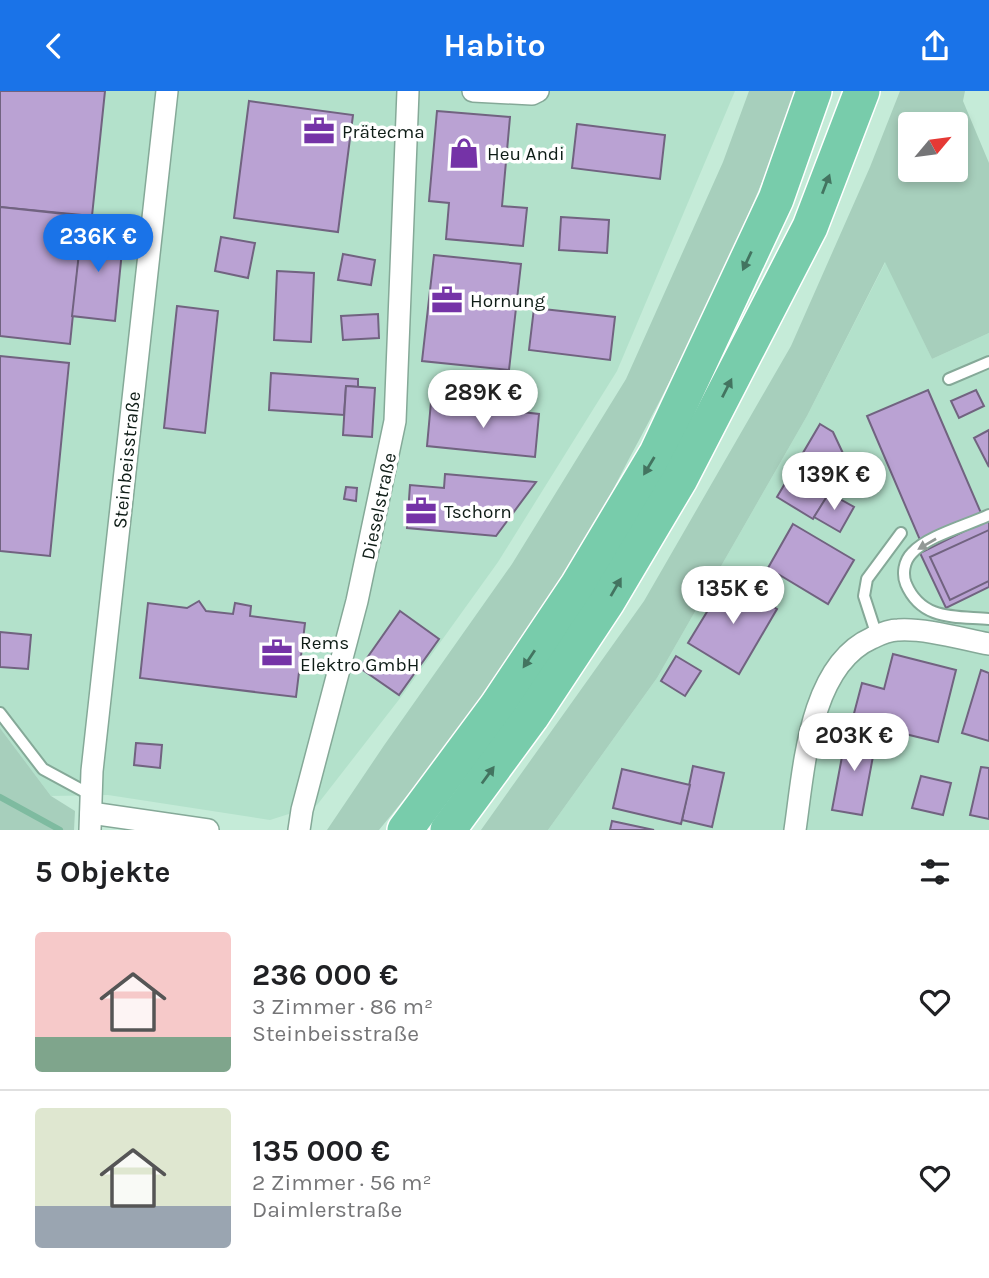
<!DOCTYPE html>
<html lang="de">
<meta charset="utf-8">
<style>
body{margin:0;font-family:Karla,sans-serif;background:#f2f2f2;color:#202124;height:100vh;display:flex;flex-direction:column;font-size:26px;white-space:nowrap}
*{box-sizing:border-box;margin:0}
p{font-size:23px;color:#757577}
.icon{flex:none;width:38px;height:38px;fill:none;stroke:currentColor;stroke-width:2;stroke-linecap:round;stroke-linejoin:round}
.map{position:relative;height:739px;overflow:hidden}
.drawer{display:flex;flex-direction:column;background:#fff;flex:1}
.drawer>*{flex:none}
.needle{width:46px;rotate:61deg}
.buttons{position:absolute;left:898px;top:21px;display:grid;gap:14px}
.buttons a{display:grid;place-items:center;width:70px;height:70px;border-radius:7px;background:#fff;box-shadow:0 4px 10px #0003;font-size:35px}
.price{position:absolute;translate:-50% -60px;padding:0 16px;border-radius:24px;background:#fff;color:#222;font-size:23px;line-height:46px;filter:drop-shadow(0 2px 4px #0008)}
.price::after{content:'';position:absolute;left:50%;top:42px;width:21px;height:16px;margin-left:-10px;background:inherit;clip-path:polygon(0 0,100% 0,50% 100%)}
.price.current{background:#1a73e8;color:#fff}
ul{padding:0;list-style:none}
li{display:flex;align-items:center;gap:21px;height:175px;padding:0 35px}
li+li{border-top:2px solid #e0e0e0}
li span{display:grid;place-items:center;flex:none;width:196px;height:140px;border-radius:7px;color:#555}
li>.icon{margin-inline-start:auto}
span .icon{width:84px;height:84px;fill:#fffc;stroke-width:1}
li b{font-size:30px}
h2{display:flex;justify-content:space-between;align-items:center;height:84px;padding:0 35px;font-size:30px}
header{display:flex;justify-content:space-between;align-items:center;height:91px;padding:0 35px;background:#1a73e8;color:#fff;font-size:32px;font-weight:700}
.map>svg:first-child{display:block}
</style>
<header><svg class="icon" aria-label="back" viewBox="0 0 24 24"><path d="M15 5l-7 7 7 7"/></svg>Habito<svg class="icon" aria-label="share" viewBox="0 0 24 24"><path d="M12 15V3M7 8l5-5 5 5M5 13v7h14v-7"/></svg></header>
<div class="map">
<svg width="989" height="739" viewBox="0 0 989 739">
<rect width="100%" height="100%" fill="#c5ebd8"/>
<g fill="#b3e1cb">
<polygon points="0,0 735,0 617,280 498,471 401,606 317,714 270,729 108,704 51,705 0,637"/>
<polygon points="886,170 932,268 989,242 989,739 548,739 657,587 807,325"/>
</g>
<g fill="#a7cfbc" fill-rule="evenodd">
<path d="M749,0H798C751,126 694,248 630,366C613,398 597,432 577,464C518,559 451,652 379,739H327L385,653L512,473L626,288L723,71Z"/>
<path d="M900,0H965L963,10L989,72V242L932,268L885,171L807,325L657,587L548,739H481L644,510L791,255L870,76ZM910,33H956V79H910Z"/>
<polygon points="0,637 51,705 75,720 74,739 0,739"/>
</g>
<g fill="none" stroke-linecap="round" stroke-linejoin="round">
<polyline stroke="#7ebba0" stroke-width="6" points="0,706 60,739"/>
</g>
<g fill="#baa2d3" stroke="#716380" stroke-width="2">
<polygon points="0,0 105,0 92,125 0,116"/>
<polygon points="249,10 353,24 338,141 234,127"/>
<polygon points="437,20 510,26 502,115 527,117 523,155 446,148 449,112 429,110"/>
<polygon points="577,33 665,44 660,88 572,77"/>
<polygon points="0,116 83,125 70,253 0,245"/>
<polygon points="561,126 609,129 607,162 559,159"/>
<polygon points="82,135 124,140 115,230 72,225"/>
<polygon points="221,146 255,152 248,187 215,180"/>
<polygon points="343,163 375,169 371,194 338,189"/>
<polygon points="434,164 521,173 509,279 422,270"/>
<polygon points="277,180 314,182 311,251 274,249"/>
<polygon points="177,215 218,220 205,342 164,337"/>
<polygon points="534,217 615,226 610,269 529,259"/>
<polygon points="378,223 379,247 343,249 341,225"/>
<polygon points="0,265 69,272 50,465 0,460"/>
<polygon points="271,282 358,288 358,296 346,295 344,324 269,319"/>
<polygon points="346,295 375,297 372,346 343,344"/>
<polygon points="928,299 981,422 920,449 867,325"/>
<polygon points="976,299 984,315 959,327 951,310"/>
<polygon points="431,311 539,323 535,366 427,355"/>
<polygon points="820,333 833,341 848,373 813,428 777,406"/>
<polygon points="989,339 989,376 974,347"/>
<polygon points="445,383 536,391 496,445 407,437 410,394 444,397"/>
<polygon points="346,396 357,397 356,410 344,408"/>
<polygon points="829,402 854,416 840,441 814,426"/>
<polygon points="989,428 989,496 946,517 920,462"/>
<polygon points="793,433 854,469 828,513 768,477"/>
<polygon points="989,439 989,490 950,509 930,466"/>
<polygon points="727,488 777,518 739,583 688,552"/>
<polygon points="199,510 206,520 233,523 235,512 251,515 250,525 305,532 296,606 140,587 148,512 187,517"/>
<polygon points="400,520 439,548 399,604 360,577"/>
<polygon points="0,541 31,544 28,578 0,576"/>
<polygon points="893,563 956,579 938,651 852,630 862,592 884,598"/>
<polygon points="676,565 701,580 685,605 661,590"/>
<polygon points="981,579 989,582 989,650 962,642"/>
<polygon points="847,639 877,644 862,724 832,719"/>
<polygon points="136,652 162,654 160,677 134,674"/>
<polygon points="693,675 724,682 712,736 682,729"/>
<polygon points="981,676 989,677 989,728 970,724"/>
<polygon points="622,678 690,694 681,733 613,717"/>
<polygon points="921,685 951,692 943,724 912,717"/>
<polygon points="612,730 654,739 610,739"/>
</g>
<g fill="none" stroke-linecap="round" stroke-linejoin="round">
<defs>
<g id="service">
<polyline points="949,288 989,271"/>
<path d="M989,424C968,434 927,445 912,462C904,470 902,483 906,493C922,530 955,525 989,528"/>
<polyline points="877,545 864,505 867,488 901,442"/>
<polyline points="0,622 43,678 91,704"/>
</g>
<g id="minor">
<polyline points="473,0 532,3 538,0"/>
<polyline points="91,722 208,739"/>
<polyline points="90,739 92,680 167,0"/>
<polyline points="299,739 302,719 357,510 395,330 408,0"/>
<path d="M795,739C804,678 809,575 872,547C880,543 890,539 898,539C924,537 963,548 989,553"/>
</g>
<g id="trunk">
<polyline points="405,739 497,615 578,494 657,362 776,108 814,0"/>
<polyline points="448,739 531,626 607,511 680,388 810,136 862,0"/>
</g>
</defs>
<use href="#service" stroke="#85a998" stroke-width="14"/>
<use href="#minor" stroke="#85a998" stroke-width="24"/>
<use href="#trunk" stroke="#fff" stroke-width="38"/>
<use href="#service" stroke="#fff" stroke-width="10"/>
<use href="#minor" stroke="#fff" stroke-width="21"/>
<use href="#trunk" stroke="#78ccab" stroke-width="35"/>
</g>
<defs><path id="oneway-solid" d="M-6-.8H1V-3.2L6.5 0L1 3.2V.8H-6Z" transform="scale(1.75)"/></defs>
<g fill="#437460">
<use href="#oneway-solid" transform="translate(826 93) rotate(-69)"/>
<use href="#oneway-solid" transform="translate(747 170) rotate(115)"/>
<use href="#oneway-solid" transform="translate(727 297) rotate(-63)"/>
<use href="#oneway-solid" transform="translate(649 375) rotate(121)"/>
<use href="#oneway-solid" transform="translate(616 496) rotate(-60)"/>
<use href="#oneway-solid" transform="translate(529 568) rotate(124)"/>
<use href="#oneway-solid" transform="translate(488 684) rotate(-54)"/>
</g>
<use fill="#939996" href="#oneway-solid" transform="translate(927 453) rotate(150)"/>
<defs>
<symbol id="office-bare" viewBox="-9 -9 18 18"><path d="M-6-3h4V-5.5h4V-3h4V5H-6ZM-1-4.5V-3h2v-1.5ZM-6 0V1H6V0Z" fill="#7533a7" stroke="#fff" stroke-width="2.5" paint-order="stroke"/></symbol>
<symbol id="shop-bare" viewBox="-9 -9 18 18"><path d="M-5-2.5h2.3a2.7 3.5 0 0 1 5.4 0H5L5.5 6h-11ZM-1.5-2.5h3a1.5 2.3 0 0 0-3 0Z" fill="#7533a7" stroke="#fff" stroke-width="2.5" paint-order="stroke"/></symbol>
</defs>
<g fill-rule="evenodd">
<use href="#office-bare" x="297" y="18" width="44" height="44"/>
<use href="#shop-bare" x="442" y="40" width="44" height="44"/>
<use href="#office-bare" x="425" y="187" width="44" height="44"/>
<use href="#office-bare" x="399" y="398" width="44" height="44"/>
<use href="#office-bare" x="255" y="540" width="44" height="44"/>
</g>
<g text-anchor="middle" stroke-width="7" stroke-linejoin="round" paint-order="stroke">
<g font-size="19" fill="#0e1c16" stroke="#fff" text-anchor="start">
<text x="342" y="47">Prätecma</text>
<text x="487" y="69">Heu Andi</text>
<text x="470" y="216">Hornung</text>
<text x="444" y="427">Tschorn</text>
<text x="300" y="558">Rems<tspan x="300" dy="22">Elektro GmbH</tspan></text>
</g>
<g font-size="19" fill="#0e1c16" stroke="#fff">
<text transform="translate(126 369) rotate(-84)" y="7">Steinbeisstraße</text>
<text transform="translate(378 415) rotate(-78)" y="7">Dieselstraße</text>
</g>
</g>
</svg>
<div class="buttons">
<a><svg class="needle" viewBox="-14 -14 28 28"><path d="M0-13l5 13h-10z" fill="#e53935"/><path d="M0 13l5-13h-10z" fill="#757577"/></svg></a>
</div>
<b class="price current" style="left:98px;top:183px">236K €</b>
<b class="price" style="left:483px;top:339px">289K €</b>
<b class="price" style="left:834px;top:421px">139K €</b>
<b class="price" style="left:733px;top:535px">135K €</b>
<b class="price" style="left:854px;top:682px">203K €</b>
</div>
<section class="drawer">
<h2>5 Objekte<svg class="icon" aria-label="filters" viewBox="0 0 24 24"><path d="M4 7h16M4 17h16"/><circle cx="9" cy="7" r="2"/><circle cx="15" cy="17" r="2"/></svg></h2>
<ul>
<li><span style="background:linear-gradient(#f6c9c9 75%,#7fa58c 0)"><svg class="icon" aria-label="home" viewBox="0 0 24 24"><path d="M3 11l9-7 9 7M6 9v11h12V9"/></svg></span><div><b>236 000 €</b><p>3 Zimmer · 86 m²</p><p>Steinbeisstraße</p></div><svg class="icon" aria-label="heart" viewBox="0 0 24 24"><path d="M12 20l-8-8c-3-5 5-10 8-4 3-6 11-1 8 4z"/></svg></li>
<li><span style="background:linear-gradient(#dfe7d0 70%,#9aa5b1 0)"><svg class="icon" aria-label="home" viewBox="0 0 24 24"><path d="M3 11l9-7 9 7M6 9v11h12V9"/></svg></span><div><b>135 000 €</b><p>2 Zimmer · 56 m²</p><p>Daimlerstraße</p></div><svg class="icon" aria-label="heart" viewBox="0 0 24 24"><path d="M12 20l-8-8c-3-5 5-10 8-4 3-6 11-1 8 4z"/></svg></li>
</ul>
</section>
